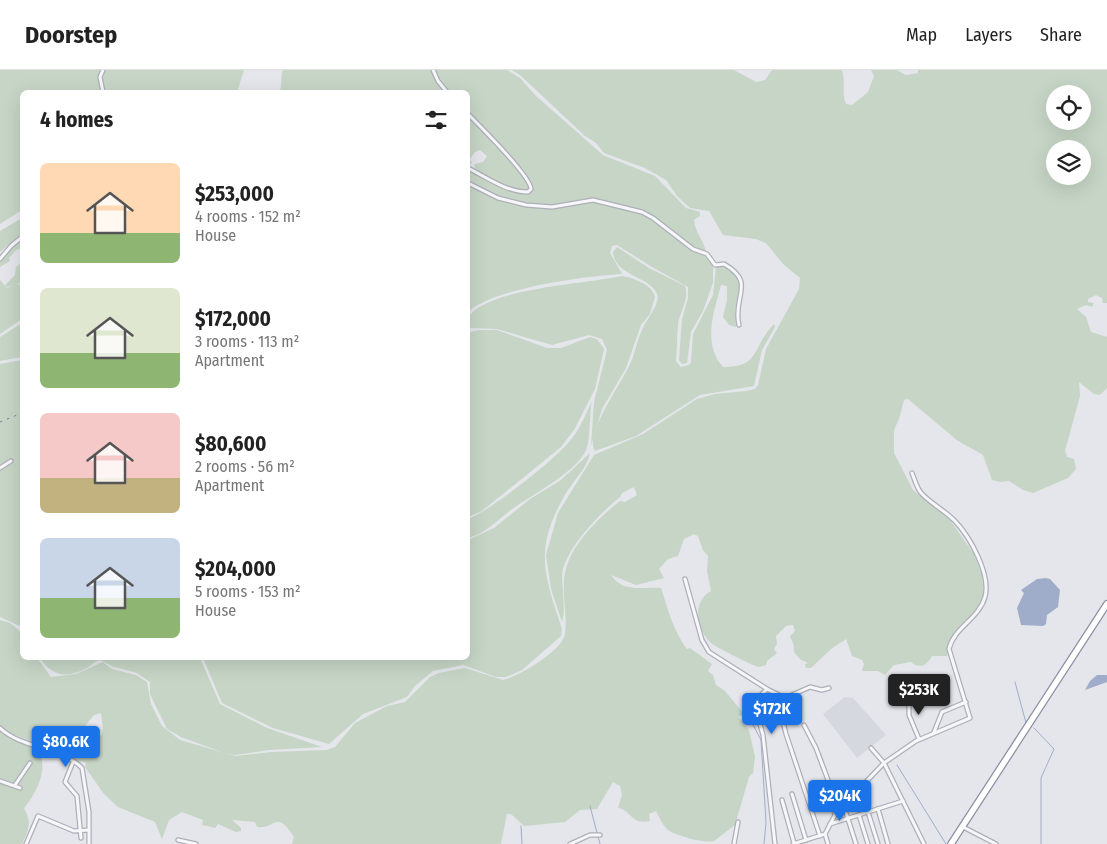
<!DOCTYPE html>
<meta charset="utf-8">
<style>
body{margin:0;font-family:"Fira Sans Condensed",sans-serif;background:#f6f6f6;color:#222;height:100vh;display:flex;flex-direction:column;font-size:19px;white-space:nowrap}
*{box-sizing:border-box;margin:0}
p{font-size:16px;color:#767676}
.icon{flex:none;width:28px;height:28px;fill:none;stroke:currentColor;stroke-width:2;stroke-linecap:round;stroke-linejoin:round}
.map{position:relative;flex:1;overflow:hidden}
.side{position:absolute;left:20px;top:20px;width:450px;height:570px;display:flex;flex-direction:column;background:#fff;border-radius:8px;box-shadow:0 5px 20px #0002}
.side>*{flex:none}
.buttons{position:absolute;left:1046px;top:15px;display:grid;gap:10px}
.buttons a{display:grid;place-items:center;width:45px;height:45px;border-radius:50%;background:#fff;box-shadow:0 5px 20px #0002;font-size:25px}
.price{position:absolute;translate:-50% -42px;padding:0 11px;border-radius:5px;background:#1a73e8;color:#fff;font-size:16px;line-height:32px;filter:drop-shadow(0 1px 2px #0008)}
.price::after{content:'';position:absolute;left:50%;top:30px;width:15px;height:11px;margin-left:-8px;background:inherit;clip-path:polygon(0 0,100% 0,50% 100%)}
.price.selected{background:#222;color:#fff}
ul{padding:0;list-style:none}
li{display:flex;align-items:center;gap:15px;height:125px;padding:0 20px}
li span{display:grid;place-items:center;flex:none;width:140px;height:100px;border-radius:8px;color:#555}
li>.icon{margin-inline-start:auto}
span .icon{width:60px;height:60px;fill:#fffc;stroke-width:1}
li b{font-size:21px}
h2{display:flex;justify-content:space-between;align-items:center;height:60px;padding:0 20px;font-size:21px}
header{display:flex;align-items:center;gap:30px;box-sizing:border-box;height:70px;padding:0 25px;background:#fff;border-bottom:1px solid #e0e0e0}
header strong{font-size:24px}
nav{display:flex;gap:28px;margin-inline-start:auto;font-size:18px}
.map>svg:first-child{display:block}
</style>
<header>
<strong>Doorstep</strong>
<nav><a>Map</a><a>Layers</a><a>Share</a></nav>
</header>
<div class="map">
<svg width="1107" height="774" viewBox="0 0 1107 774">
<rect width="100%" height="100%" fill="#e4e6eb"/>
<polygon fill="#d6d8e0" points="845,627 853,628 886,665 857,688 823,644"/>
<g fill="#c6d5c5" fill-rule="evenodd">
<polygon points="0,0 101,0 99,8 101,22 22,22 22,140 0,154"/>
<polygon points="104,0 244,0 237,22 104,22 101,7"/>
<path d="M283,0H431L444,22H279C283,16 280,7 283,0Z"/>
<path d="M435,0H507L520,8L536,26L603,85L655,106L686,138L700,142V146L694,150C695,163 704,170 706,182L690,175L650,145L593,129L552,136L526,134L498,127L468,112V99L494,114L526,123L533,119L531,111L496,70L468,41V22H448Z"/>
<path d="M512,0H734L756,12L765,10L772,0H842C846,12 841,23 846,34L852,35L868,22L874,6L871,0H897L906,5L918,3V0H1107V233H1103L1102,228L1096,225L1088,229V232L1094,233L1092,237L1086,235L1077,239L1086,247L1091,262L1107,267V318L1100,325L1094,324L1079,312L1080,326L1065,381L1067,387L1074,389L1076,399L1068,408L1033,423L1023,420L1009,411L1000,412L992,410L983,385L958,371L908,329L904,330L899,349L894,360V383L913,420L950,450L974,484L982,505L984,524L981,534L969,550L950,568L947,586H932C927,596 919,599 911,592L894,595L885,605L878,601H862L864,594L862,590L852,586L846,569L831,579L811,598H806L805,594L808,593L801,590L794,582V576L790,566L795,561L793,555L786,556L776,566L777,574L774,579L777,583L767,591L766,595L759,597C751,595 715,577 710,572C696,558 692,531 711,521L707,501L708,486L703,480L698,466L694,464L684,469L678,486L668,489L659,499L664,508L636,515L611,505C623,524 644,516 661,518C668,539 673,561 687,579L690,578L712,594L708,601L713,605L716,615L725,621L744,644L738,647L749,660L755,687L753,703L749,707L735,755L714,771C706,774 671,765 666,758C662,754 659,747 656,741L649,744L650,751C630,755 633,741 618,738L622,725L620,716L613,712L597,739L580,740L565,752L524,756L511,744H507L501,774H292L294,767C276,739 276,759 257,757L255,752L232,750L241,758V761L236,762L218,754L215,758L202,755L203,750L182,742L169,750L162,769L155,752L118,737L104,724L85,697L86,693L81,691L80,694L74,691L83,668L95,669L102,665L103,659L101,643L94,645L80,662L62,667L56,680L9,663L0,656V550L10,553L22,563V588H37L51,607L76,604L103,592L112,599L136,605L147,612L151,634L162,656L180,670L235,686L271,682L327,680L335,677L355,653L387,636L405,632L430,607L439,603L465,598L503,610C518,607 563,580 565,564C568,543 560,519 566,499C573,472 599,448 620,431L625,432L637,425L634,417L622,423L620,427C601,442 564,480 562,505C562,520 566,538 562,552L551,519L546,485L558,443L594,385L643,364L697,329L715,324L746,321L755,319L758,315L766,279L799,219L800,208L783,194L766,173L756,169L723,165L709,141L690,138L677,126L666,110L645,98L604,83L596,73L585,66L520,5ZM1055,24H1082V51H1055ZM1055,79H1082V106H1055Z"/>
<path d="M468,46L528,110L529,118L528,120C511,120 485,109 474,97L475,94L483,92L487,86L480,80L475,82L470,89L472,93L468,96Z"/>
<path d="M468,115L504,132L526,136L551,139L588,131L644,144L690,179L706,185L713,197V213L703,241L691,262L687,293L682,294L679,290L682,249L688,228V217L652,197L617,175L612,176L610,183L622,204C586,206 494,218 468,242Z"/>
<polygon points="22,148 22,163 0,182 0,161"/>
<polygon points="22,168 22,178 16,180 9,188 10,191 0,197 0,191"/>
<path d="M617,177L649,198L685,216C690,229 679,242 678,255C677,267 677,279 676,291L681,297L689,295L691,292L693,264L713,225L716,197C726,194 736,203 740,212L735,241L736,257L729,255L723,247L727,230V216L721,215C714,242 702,273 723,297C761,298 752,276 774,254L775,257L762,280L754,316L700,325L636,366L595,381C584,364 623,311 630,294C636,282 637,269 643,258C648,247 656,240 658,227C654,206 614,207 613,182Z"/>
<polygon points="22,192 22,215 16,213 22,217 22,249 0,264 0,210 7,218 12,216 7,217 5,215 15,205 16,197"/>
<path d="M621,206C632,207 653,215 655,227L650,244L641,255L626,298L602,339L591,376L594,332L607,280L602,269L589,265L552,275L497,259L468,258V248C485,218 588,214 621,206Z"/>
<polygon points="22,253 22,287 0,291 0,267"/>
<polygon points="478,260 497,260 547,278 561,278 590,267 597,269 604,279 595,319 574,360 561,377 482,441 468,447 468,263"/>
<polygon points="22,290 22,557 0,547 0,294"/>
<path d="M592,331C589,344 591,369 586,380C577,401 534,424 515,437C499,448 487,463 468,468V449C490,441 553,391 569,372C580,360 585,345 592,331Z"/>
<path d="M590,383C588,397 573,411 566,423C534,478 543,502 562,559L561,566L522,600L506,607H496L463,595L433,601L415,616L407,627L363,644L329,674L273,658L222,633L203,588H468V470L494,458L530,429L561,410Z"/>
<path d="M40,588H200L220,634L267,658L322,677L269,680L235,685L227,684L181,667L167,659L150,624V612L137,603L114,597L100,590C95,591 92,595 87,598C68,609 51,606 40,588Z"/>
<path d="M0,659C10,668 26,669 35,678C52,694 36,724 24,738C32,753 29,759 22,774H0Z"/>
</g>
<g fill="#a0adca">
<polygon points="1046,508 1050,509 1060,520 1058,537 1047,545 1046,554 1043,556 1021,555 1017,538 1024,523 1021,520 1037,509"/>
<polygon points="1097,605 1107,605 1107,612 1085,620 1090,611"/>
</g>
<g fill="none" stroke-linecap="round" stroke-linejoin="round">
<g stroke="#a0adca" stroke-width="1">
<polyline points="1015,612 1026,653"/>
<polyline points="750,649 761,670 766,752 764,774"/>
<polyline points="1034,658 1054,679 1041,708 1041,774"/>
<polyline points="897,695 946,774"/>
<polyline points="590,736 600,774"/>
<polyline points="521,756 522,774"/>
</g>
<defs>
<g id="minor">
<polyline points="433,0 438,11 447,22"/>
<polyline points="103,22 100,7 103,0"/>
<path d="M468,44C479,55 531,107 531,119L528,122C506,122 486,107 468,98"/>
<path d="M468,113L498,128L526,135L552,137L593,130L642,142L653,148L693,179L707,184L715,195L724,194C757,213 732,226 739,255"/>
<polyline points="0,189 11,176 22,167"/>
<polyline points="0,398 11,391"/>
<polyline points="685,509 702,570 709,582 767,619"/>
<polyline points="909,624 909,645 919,669"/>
<polyline points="779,636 786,664 820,766"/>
<polyline points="804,655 816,678 834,726"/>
<path d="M0,658C22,679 60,676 82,698L89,742V774"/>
<polyline points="934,662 942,642 966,632"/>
<polyline points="871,678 884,693 924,774"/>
<polyline points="73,692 65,712 77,726 81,768"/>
<polyline points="0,711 20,718"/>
<polyline points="15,715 30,693"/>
<polyline points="792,724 806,770"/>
<polyline points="840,724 856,774"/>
<polyline points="782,730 794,773"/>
<polyline points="878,739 888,774"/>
<polyline points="868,742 878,774"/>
<polyline points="859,745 868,774"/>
<polyline points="830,754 903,731"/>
<polyline points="965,758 996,774"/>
<polyline points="825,764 828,774"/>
<polyline points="178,770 196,774"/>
<polyline points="26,774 38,746 74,761 89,760"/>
<polyline points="570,774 590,765 600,765"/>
<polyline points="734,774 738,752"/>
<polyline points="775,774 763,665 754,632 767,619 785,628 810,617 822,620 829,618"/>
<path d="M793,774L825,764L835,745L832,728L863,715L884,693L916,671L970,648L949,579C954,557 979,549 985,527C991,504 970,467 955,451C945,441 932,434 922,424C917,419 915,410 912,403"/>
</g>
<polyline id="highway" points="951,774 1107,534"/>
</defs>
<use href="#minor" stroke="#adafb9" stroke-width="5.5"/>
<use href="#highway" stroke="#8b90a2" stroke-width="8"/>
<use href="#minor" stroke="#f7f7fa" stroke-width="3"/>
<use href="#highway" stroke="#fff" stroke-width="5.5"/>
<polyline stroke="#7d8295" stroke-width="1" stroke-dasharray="2.5 5" stroke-linecap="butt" points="0,352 22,343"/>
</g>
</svg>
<div class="buttons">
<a><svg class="icon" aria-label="locate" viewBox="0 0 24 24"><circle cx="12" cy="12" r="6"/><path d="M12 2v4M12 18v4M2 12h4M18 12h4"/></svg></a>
<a><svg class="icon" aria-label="layers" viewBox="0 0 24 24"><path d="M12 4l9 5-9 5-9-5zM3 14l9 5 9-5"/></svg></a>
</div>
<b class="price selected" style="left:919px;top:646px">$253K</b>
<b class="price" style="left:772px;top:665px">$172K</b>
<b class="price" style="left:66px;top:698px">$80.6K</b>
<b class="price" style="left:840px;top:752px">$204K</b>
<section class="side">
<h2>4 homes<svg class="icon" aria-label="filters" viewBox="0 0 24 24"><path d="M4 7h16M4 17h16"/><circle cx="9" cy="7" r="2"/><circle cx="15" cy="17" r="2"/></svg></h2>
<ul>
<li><span style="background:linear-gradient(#ffd9b3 70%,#8fb573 0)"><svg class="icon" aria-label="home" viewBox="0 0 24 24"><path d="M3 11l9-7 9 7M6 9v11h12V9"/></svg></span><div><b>$253,000</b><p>4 rooms · 152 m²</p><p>House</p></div></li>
<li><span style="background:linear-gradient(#dfe7d0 65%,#8fb573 0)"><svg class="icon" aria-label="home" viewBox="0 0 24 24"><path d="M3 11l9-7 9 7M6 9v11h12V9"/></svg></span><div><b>$172,000</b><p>3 rooms · 113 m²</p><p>Apartment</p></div></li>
<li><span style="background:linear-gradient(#f6c9c9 65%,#c2b280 0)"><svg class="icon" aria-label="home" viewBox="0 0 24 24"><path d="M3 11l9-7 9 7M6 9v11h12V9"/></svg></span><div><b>$80,600</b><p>2 rooms · 56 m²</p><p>Apartment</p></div></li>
<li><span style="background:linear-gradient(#c9d6e8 60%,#8fb573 0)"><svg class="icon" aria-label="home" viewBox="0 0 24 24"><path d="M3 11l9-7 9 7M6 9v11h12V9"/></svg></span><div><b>$204,000</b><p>5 rooms · 153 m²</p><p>House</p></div></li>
</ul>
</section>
</div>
